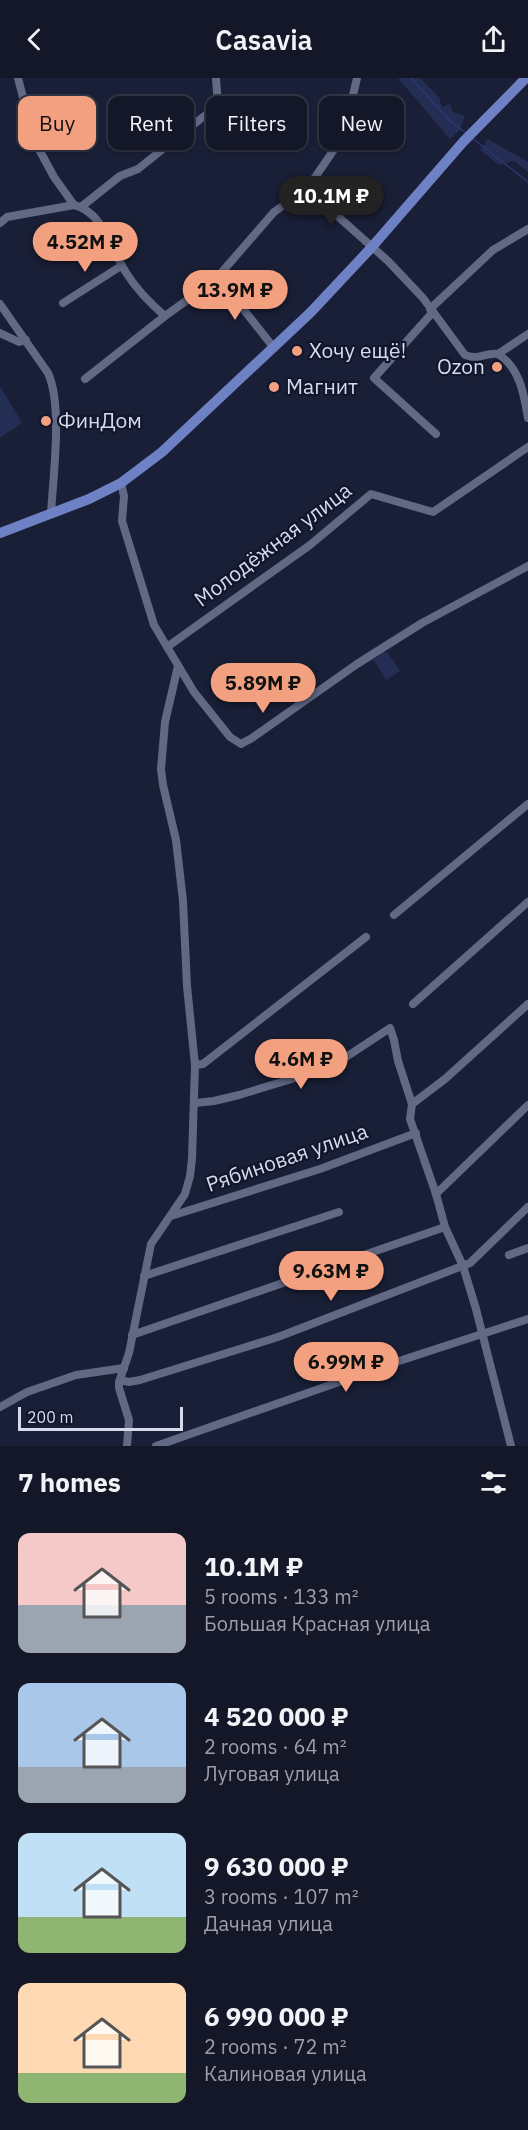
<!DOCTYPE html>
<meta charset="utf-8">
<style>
body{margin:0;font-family:"IBM Plex Sans",sans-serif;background:#202434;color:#f1f3f6;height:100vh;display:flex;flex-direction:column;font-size:22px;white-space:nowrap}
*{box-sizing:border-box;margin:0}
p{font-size:20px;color:#9d9fa8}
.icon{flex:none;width:33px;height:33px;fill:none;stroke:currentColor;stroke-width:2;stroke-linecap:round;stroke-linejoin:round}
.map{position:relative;height:1368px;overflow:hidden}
.details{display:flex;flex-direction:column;background:#131728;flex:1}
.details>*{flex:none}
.guide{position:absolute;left:18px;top:18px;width:492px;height:54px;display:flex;gap:12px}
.scale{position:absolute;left:18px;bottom:15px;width:165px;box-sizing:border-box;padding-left:6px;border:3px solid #d6dbeb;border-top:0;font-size:16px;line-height:21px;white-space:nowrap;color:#d6dbeb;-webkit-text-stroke:4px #10162c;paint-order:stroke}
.price{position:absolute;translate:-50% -51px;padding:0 14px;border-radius:21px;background:#f3a081;color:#111;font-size:20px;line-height:39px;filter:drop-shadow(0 2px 3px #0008)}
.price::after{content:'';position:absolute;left:50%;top:36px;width:18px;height:14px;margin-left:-9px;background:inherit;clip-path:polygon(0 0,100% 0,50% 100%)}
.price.on{background:#222;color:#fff}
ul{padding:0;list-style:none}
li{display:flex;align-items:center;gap:18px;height:150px;padding:0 18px}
li span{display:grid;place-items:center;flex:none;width:168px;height:120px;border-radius:12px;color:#555}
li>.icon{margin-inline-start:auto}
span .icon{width:72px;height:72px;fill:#fffc;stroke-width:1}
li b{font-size:26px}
h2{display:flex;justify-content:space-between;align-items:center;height:72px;padding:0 18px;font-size:26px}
.pill{padding:0 21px;border-radius:12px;background:#131728;box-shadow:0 2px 4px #0004,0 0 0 2px #323645;font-size:21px;line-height:54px}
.pill.on{background:#f3a081;color:#111}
header{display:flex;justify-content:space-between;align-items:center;height:78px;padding:0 18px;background:#131728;font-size:27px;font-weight:600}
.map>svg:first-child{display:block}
</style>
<header><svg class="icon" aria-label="back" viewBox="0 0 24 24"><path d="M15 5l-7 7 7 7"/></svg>Casavia<svg class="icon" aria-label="share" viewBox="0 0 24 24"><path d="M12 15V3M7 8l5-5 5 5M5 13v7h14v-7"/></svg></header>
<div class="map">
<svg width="528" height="1368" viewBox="0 0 528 1368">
<rect width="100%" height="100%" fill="#191f36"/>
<g fill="#242d53">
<polygon points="398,0 420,0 439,19 442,29 450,26 453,34 465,38 460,52 450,61"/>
<polygon points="488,61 528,84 528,94 514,83 499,87 480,72"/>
<polygon points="0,308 22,345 0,360"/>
<polygon points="384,574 388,575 400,593 386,602 373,581"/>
</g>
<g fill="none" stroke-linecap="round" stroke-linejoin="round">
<g stroke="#2b376e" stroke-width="1.5">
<polyline points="411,0 452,45 466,55"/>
<polyline points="472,60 528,104"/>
</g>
<g stroke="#616985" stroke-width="8">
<path d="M18,0L34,62L54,99L74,127C104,134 111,173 127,196C137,212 151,226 165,238"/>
<path d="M307,111L388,183L423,220L465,277C481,283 484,274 498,276L528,256"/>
<polyline points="81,129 120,98 138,91 218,27 216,0"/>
<polyline points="0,145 7,139 74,127"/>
<polyline points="218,199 274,270"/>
<polyline points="63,225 121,188"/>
<path d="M0,226L48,295C63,328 53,398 51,436"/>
<polyline points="430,231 493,172 528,151"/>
<polyline points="433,234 374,300 436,356"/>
<polyline points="0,255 19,264 26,262"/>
<path d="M498,276C520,290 524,316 528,340"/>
<polyline points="85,301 165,238 215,202 274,134 307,111 344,57 352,39 353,17 357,0"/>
<polyline points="121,405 124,418 122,443 154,547 194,614 230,659 241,666 252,660 357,586 422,545 528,488"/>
<polyline points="167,569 310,467 371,416 433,434 528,369"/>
<polyline points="394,837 528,726"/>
<polyline points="413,926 528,824"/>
<polyline points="195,987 203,986 366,859"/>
<polyline points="195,1025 214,1023 239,1017 331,989 390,950 394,962 398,983 412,1026 410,1041 436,1116 445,1149 463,1188 476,1231 511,1368"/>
<polyline points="412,1026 445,1001 528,926"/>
<polyline points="436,1116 528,1027"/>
<polyline points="171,1138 320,1091 416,1055"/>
<polyline points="509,1177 528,1170"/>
<polyline points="144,1198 339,1134"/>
<polyline points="132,1257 445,1149"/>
<polyline points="120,1302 129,1304 140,1302 278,1259 470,1185 528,1129"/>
<polyline points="0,1329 27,1314 76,1297 124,1290"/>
<polyline points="127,1368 129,1342 119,1310 119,1304 129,1275 151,1166 185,1116 190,1098 192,1081 195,987 187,908 183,823 176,762 163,707 161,691 165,644 178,588"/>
<polyline points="156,1368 396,1284 528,1241"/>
</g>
<polyline stroke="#6f81c5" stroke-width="10" points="0,455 89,421 121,405 162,374 311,234 371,170 463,64 526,0"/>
</g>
<g fill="#f3a081" stroke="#10162c" stroke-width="2">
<circle cx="297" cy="273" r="6"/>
<circle cx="497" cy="289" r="6"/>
<circle cx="274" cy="309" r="6"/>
<circle cx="46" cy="343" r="6"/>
</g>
<g text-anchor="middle" stroke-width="4.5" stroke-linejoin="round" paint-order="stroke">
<g font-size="21" fill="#d6dbeb" stroke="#10162c" text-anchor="start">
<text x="309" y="280">Хочу ещё!</text>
<text x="485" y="296" text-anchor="end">Ozon</text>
<text x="286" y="316">Магнит</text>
<text x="58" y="350">ФинДом</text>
</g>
<g font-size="21" fill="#d6dbeb" stroke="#10162c">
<text transform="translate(273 467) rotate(-37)" y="7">Молодёжная улица</text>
<text transform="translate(287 1080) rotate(-19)" y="7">Рябиновая улица</text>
</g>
</g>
</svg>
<div class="scale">200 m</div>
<b class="price on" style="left:331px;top:149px">10.1M ₽</b>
<b class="price" style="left:85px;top:195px">4.52M ₽</b>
<b class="price" style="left:235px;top:243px">13.9M ₽</b>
<b class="price" style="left:263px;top:636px">5.89M ₽</b>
<b class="price" style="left:301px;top:1012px">4.6M ₽</b>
<b class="price" style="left:331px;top:1224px">9.63M ₽</b>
<b class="price" style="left:346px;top:1315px">6.99M ₽</b>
<div class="guide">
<a class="pill on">Buy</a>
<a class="pill">Rent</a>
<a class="pill">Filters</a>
<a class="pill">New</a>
</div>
</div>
<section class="details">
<h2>7 homes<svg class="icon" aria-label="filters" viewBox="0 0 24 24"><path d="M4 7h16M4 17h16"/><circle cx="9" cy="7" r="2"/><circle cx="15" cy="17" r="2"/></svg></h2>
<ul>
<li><span style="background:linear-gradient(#f6c9c9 60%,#9aa5b1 0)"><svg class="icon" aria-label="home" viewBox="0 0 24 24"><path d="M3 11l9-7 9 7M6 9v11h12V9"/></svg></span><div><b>10.1M ₽</b><p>5 rooms · 133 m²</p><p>Большая Красная улица</p></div></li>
<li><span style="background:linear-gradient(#a9c7e8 70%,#9aa5b1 0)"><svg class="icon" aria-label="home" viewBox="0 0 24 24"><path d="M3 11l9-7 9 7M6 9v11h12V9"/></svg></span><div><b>4 520 000 ₽</b><p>2 rooms · 64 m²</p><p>Луговая улица</p></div></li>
<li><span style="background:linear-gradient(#bfe0f5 70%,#8fb573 0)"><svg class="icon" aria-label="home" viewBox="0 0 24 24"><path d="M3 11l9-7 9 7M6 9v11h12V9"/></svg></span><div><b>9 630 000 ₽</b><p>3 rooms · 107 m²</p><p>Дачная улица</p></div></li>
<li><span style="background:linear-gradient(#ffd9b3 75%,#8fb573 0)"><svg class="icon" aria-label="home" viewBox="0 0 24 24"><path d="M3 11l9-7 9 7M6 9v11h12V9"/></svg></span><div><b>6 990 000 ₽</b><p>2 rooms · 72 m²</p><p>Калиновая улица</p></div></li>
</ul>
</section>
